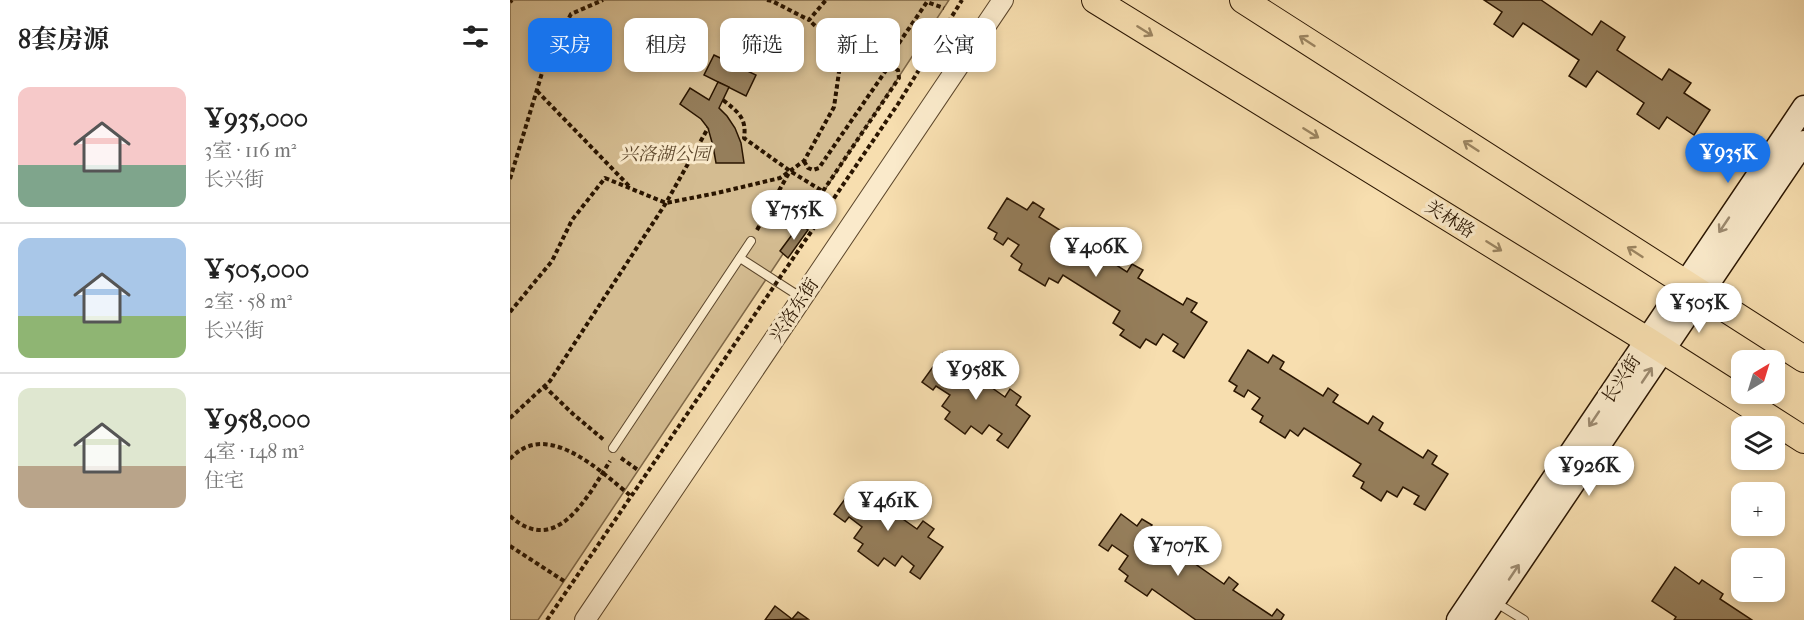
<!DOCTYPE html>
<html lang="zh">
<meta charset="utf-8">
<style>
body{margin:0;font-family:"IM FELL French Canon","Noto Serif SC",serif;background:#f2f2f2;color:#222;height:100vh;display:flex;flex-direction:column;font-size:22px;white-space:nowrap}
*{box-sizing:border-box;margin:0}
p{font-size:20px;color:#767676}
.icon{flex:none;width:33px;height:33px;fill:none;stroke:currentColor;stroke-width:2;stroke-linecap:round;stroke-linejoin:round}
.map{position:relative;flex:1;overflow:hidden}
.details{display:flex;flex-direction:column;background:#fff;width:510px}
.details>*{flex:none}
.hud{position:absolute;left:18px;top:18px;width:570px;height:54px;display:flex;gap:12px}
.needle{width:39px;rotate:38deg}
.controls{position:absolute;left:1221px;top:350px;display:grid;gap:12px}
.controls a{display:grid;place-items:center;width:54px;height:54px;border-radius:12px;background:#fff;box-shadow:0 3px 9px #0003;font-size:30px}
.price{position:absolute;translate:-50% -51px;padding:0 14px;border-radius:21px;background:#fff;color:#222;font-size:20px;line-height:39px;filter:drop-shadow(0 2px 3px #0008)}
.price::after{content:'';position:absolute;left:50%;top:36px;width:18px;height:14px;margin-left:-9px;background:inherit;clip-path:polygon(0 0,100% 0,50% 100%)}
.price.active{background:#1a73e8;color:#fff}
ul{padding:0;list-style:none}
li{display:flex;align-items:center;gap:18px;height:150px;padding:0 18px}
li+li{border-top:2px solid #e0e0e0}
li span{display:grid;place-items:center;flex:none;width:168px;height:120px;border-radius:12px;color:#555}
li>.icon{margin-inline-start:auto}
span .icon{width:72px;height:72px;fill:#fffc;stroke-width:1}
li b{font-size:26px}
h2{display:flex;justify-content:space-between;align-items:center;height:72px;padding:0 18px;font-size:26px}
.pill{padding:0 21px;border-radius:12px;background:#fff;box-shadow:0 3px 9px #0003;font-size:21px;line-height:54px}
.pill.active{background:#1a73e8;color:#fff}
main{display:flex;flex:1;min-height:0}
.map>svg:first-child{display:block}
</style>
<main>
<section class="details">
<h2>8套房源<svg class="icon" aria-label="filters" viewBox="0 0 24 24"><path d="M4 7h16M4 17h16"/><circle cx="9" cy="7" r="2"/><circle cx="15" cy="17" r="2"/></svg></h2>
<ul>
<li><span style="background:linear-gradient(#f6c9c9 65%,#7fa58c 0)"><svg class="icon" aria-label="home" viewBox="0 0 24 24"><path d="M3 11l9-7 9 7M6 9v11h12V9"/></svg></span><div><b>¥935,000</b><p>3室 · 116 m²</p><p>长兴街</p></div></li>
<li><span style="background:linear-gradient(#a9c7e8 65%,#8fb573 0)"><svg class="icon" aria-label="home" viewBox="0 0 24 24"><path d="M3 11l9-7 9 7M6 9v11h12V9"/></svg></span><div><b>¥505,000</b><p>2室 · 58 m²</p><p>长兴街</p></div></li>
<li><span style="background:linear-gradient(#dfe7d0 65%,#b9a48a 0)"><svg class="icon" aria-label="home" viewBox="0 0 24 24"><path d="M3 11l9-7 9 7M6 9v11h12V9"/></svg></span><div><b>¥958,000</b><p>4室 · 148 m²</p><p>住宅</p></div></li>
</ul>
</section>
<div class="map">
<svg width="1294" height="620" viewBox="0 0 1294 620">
<rect width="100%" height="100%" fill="#f7deaf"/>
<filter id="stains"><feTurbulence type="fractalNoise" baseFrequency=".00333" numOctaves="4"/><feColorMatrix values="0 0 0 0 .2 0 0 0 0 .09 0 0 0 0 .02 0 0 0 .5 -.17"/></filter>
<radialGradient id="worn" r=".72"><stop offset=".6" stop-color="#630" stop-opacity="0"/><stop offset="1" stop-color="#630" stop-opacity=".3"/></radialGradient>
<polygon fill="#d4bc91" stroke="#7f6848" stroke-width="1.5" points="0,0 439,0 269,260 28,620 0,620"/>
<g fill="#957e5b" stroke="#2a1500" stroke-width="1.5">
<polygon points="974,0 1031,0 1082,35 1091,21 1115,37 1107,50 1152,80 1159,69 1181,83 1174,93 1200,110 1184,135 1157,117 1149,129 1127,114 1134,103 1087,71 1076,87 1059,76 1069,60 1013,23 1003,37 984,24 992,12"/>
<polygon points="204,55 246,75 236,96 194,75"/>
<polygon points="208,82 219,87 209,108 217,116 225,128 231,143 234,163 206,163 203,146 198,128 191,119 170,104 180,88 199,100"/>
<polygon points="497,198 517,210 523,202 534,209 529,217 572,244 577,236 588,242 583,250 617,272 622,264 633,270 628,278 673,305 677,298 687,303 681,312 697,322 674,358 663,351 668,344 653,334 646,345 636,339 630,348 610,335 614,330 603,323 610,311 553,275 548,283 539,278 535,286 509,270 512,264 501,256 509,245 498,238 493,245 484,239 487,233 478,228"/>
<polygon points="290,224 298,230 278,258 270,251"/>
<polygon points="738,350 758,363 763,355 774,362 770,369 813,396 818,388 828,395 823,402 858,424 863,416 873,423 869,430 913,458 918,450 927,456 922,464 938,474 915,510 904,504 909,496 893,487 887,497 877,491 871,501 851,488 854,482 843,476 851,464 794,428 788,436 780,430 775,438 750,422 753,416 742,409 750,398 738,390 734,397 724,391 727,386 719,381"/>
<polygon points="433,353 451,366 456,358 466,365 461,373 495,397 500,389 511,397 506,405 520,416 498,448 487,440 492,434 479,425 472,434 461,426 455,434 435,419 440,412 432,406 440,395 426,386 423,390 412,382"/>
<polygon points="346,484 363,497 369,490 379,497 373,505 407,529 413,521 424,529 418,537 433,547 410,579 400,572 404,566 392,556 385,566 374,558 368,566 348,551 353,544 344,538 352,527 339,517 335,522 324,514"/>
<polygon points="611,514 627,526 632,519 642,525 637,532 675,558 680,551 688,557 684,563 714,584 719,577 728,584 723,590 762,616 767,609 774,615 771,620 686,620 642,589 637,596 615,581 618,576 609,569 618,556 602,545 598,551 589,545"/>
<polygon points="1165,567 1189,584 1192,580 1213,594 1210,599 1242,620 1164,620 1166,617 1142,601"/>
<polygon points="265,606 282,619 288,612 298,619 255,620"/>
</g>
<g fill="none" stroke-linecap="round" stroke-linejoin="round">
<defs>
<g id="service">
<polyline points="230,258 292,298"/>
<polyline points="103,448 241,241"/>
<polyline points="985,602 1014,620"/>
</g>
<polyline id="tertiary" points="75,620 493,0"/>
<g id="secondary">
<polyline points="948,620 1294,107"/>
<polyline points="971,620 1294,142"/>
</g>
<g id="primary">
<polyline points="585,0 1137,340 1294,440"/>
<polyline points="733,0 1294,359"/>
</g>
</defs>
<use href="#service" stroke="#5d472c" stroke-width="10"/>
<use href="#tertiary" stroke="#5d472c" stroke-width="22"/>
<use href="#secondary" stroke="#2a1500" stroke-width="25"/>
<use href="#primary" stroke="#2a1500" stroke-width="28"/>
<g stroke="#2a1500" stroke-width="4" stroke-dasharray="4.5 3" stroke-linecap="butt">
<polyline points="257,0 262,1 299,20 316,0"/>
<polyline points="0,2 2,0"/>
<polyline points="332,51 358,55 376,44 389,43 417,2 434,8"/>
<polyline points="27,91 120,187"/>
<path d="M213,100C228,112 237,118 234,138L280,171L314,192"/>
<polyline points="294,161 298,168 303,170 309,168 315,159"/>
<polyline points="0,179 35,63 61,14 93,0"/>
<polyline points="247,230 280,171"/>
<polyline points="0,312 42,261 62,220 95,178 156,203 207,193 270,178 294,161 324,107 332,51 299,20"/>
<polyline points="34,386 63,414 94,440"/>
<polyline points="0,418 40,381 156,203 198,128"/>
<polyline points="111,458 128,470"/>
<path d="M0,516C47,558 78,496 100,461"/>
<polyline points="0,546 54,581"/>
</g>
<use href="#service" stroke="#faeacb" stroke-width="8"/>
<use href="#tertiary" stroke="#faeacb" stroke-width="20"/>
<use href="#secondary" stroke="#faeacb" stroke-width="22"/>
<use href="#primary" stroke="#f7deaf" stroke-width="26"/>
<g stroke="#2a1500" stroke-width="4" stroke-dasharray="4.5 3" stroke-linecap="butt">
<polyline points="313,213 303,206 389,78 388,70 381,67 377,69 315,159"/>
<path d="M0,459C37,418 91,472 121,496"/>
<polyline points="37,620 388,104 452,0"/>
</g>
</g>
<defs><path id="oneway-shaft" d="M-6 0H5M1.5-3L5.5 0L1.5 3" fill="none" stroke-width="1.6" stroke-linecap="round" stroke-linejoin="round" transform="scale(1.5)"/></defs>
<g stroke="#9b8460">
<use href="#oneway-shaft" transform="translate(635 31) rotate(32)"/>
<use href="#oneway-shaft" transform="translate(797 41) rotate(-147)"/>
<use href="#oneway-shaft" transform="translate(801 133) rotate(32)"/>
<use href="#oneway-shaft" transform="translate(961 146) rotate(-147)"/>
<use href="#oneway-shaft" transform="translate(984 246) rotate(32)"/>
<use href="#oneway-shaft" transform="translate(1125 252) rotate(-147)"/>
</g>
<g stroke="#9c8a70">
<use href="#oneway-shaft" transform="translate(1214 225) rotate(124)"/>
<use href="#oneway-shaft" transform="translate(1137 375) rotate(-56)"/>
<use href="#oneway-shaft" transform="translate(1084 419) rotate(124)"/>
<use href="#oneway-shaft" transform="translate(1004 572) rotate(-56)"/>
</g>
<g text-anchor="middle" stroke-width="6" stroke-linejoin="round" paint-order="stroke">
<g font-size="18" font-style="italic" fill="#5d472c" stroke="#faeacb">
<text x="155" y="160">兴洛湖公园</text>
</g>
<g font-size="18" fill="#2a1500" stroke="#faeacb">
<text transform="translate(940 219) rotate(32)" y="6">关林路</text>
<text transform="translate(284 310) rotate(-56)" y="6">兴洛东街</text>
<text transform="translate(1111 379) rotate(-56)" y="6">长兴街</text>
</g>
</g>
<rect width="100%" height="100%" filter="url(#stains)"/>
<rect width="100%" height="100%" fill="url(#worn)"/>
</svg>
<div class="controls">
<a><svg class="needle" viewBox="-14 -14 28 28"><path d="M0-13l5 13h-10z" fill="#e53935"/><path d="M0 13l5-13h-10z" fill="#767676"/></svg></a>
<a><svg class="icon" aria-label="layers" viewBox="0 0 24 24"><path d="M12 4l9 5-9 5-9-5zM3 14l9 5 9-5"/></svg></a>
<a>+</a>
<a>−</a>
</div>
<b class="price active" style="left:1218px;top:184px">¥935K</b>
<b class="price" style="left:284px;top:241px">¥755K</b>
<b class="price" style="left:586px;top:278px">¥406K</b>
<b class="price" style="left:1189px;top:334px">¥505K</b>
<b class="price" style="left:466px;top:401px">¥958K</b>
<b class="price" style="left:1079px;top:497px">¥926K</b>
<b class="price" style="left:378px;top:532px">¥461K</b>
<b class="price" style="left:668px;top:577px">¥707K</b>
<div class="hud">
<a class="pill active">买房</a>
<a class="pill">租房</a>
<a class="pill">筛选</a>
<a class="pill">新上</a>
<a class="pill">公寓</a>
</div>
</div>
</main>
